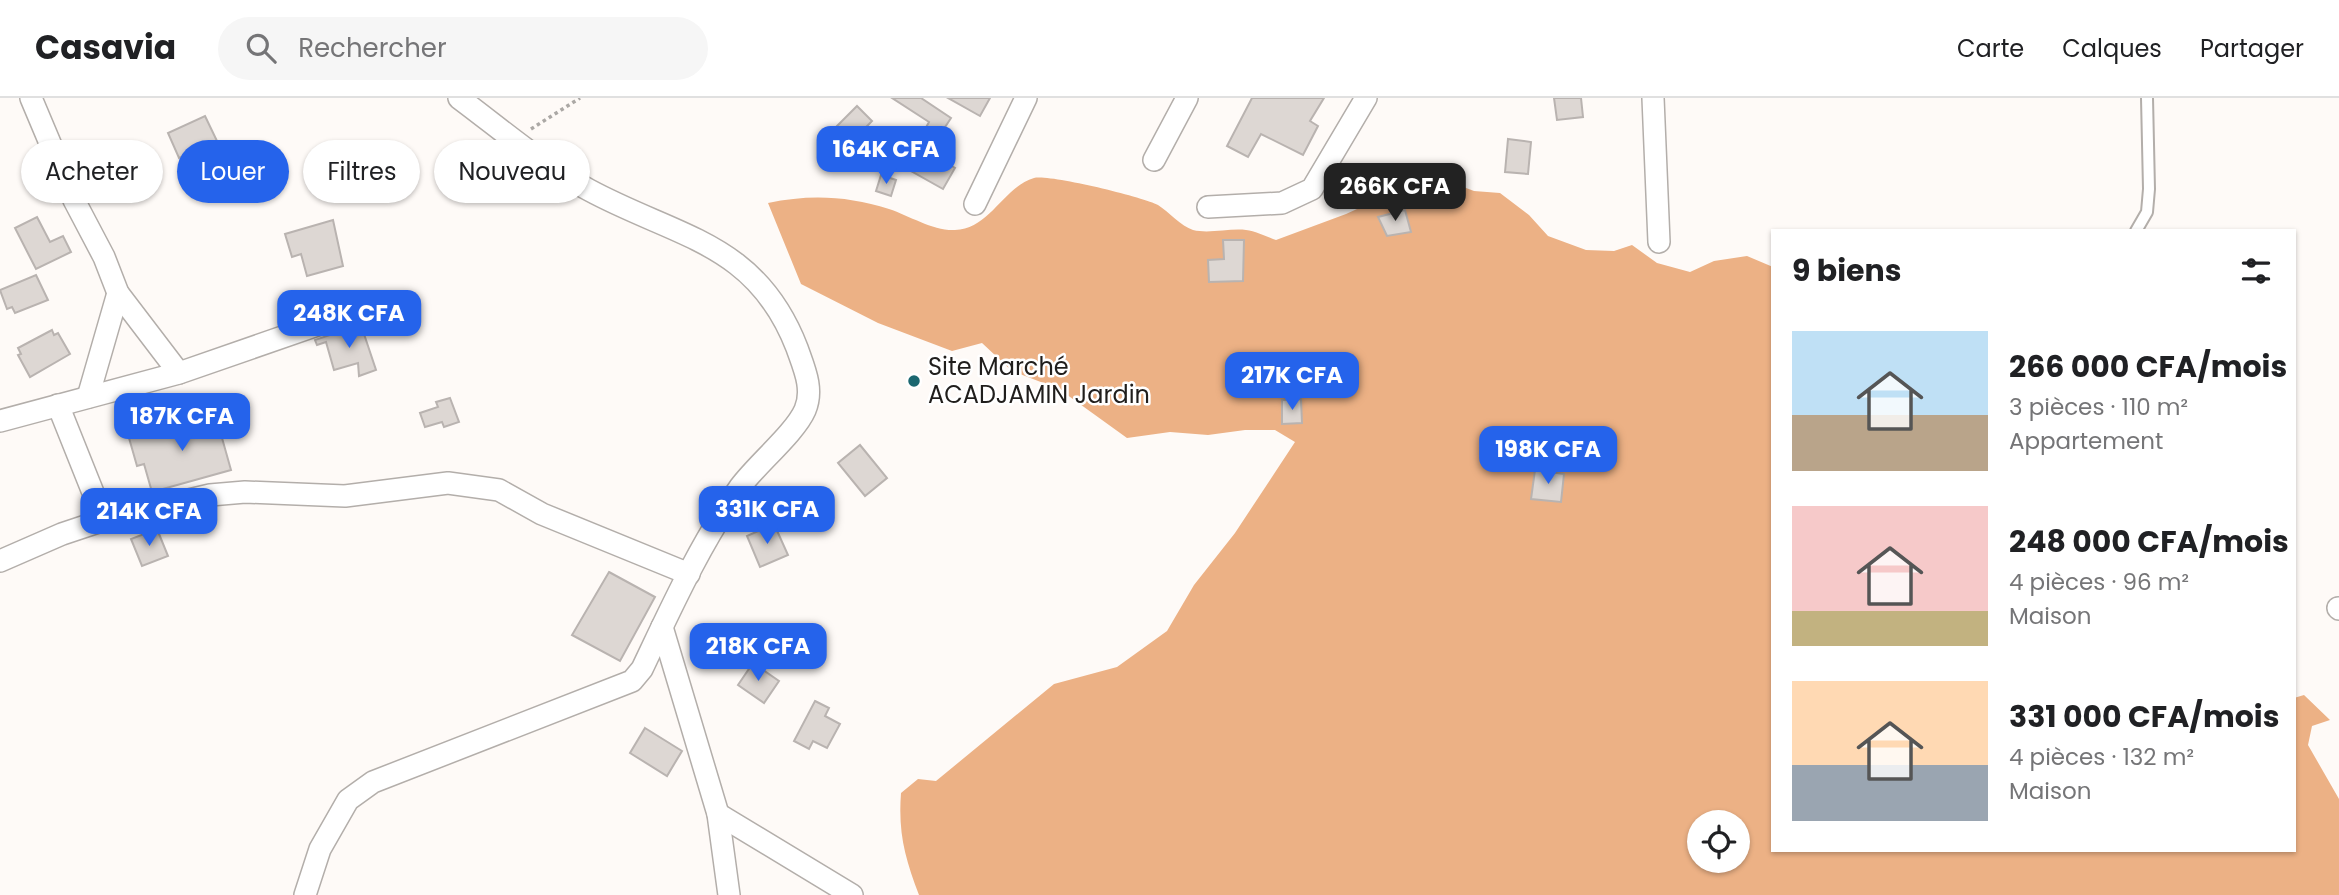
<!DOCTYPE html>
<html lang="fr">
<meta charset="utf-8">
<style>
body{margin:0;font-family:Poppins,sans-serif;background:#f6f6f6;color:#202124;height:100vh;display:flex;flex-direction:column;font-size:26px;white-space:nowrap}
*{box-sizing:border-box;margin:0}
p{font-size:23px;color:#757577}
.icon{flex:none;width:38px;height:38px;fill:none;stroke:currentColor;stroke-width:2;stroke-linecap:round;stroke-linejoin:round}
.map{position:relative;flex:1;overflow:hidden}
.panel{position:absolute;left:1771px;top:131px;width:525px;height:623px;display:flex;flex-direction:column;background:#fff;border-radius:0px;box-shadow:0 2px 5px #0004}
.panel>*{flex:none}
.hud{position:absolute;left:21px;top:42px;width:665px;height:63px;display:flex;gap:14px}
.fabs{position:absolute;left:1687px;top:712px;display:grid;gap:14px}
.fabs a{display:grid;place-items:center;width:63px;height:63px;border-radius:50%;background:#fff;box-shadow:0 2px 5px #0004;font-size:35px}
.price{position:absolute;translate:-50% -60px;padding:0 16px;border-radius:14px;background:#2563eb;color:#fff;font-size:23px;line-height:46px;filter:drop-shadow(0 2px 4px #0008)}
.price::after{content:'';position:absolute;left:50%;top:42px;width:21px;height:16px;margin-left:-10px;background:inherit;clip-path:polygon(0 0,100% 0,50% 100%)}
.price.selected{background:#222;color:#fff}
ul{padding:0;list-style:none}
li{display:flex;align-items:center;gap:21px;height:175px;padding:0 21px}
li span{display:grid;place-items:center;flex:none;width:196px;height:140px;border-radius:0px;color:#555}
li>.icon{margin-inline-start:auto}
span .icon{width:84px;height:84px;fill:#fffc;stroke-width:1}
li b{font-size:30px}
h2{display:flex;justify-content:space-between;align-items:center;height:84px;padding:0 21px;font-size:30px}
.pill{padding:0 24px;border-radius:32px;background:#fff;box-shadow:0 2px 5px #0004;font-size:24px;line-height:63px}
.pill.selected{background:#2563eb;color:#fff}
header{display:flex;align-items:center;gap:42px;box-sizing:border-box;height:98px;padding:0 35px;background:#fff;border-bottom:2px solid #e0e0e0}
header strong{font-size:33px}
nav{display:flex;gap:38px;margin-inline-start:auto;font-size:24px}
.search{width:490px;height:63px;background:#f6f6f6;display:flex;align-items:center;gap:18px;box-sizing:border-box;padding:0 24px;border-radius:38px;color:#757577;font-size:26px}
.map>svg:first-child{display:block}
</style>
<header>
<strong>Casavia</strong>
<div class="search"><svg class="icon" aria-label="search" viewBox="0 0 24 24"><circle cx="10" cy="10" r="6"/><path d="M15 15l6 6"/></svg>Rechercher</div>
<nav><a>Carte</a><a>Calques</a><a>Partager</a></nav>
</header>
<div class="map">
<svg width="2339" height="797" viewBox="0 0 2339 797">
<rect width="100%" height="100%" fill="#fefaf7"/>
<path fill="#ecb185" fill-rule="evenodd" d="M1432,77L1474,93L1500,95L1529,117L1548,138L1586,152L1614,153L1632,147L1657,165L1690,174L1714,163L1747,158L1773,169V752H2294V600L2304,597L2330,622L2312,628L2308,647L2339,701V797H919C905,760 898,735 901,695L918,681L936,683L1054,586L1117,569L1167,533L1194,487L1235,435L1295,344L1275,332H1245L1208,337L1170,334L1127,340L1059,291L1012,273L982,245L952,253L878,225L801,186L768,105C810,96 848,98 889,111C910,118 933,133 955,132C990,131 1003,89 1034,80C1049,76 1143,99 1158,107C1169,114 1181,128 1193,132C1209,136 1230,130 1246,132C1256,133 1267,139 1276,142L1346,116ZM1699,724H1738V763H1699Z"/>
<g fill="#ddd7d3" stroke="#b9b3b0" stroke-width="2">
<polygon points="892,0 921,0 951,20 928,55 955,70 943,91 904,69 929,24"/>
<polygon points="948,0 990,0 980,18"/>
<polygon points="1252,0 1324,0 1310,23 1318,28 1303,57 1261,36 1248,59 1227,48"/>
<polygon points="1554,0 1581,0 1583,19 1557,22"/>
<polygon points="857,8 872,23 842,54 827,38"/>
<polygon points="205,18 217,43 179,60 168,35"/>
<polygon points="1508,41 1531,44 1528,76 1505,74"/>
<polygon points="881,77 896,82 891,98 876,93"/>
<polygon points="1405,112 1411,134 1387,138 1378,119"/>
<polygon points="37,119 50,144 63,138 71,154 36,171 15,130"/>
<polygon points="333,122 343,168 307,178 301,156 292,159 285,136"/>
<polygon points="1223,142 1244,142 1243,183 1209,184 1208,162 1224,161"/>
<polygon points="36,177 48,202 15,215 12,209 7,211 0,192"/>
<polygon points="361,227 376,272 359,278 358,265 334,272 326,244 317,247 315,242 350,230 355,239 353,229"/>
<polygon points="52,232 54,237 58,235 70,256 30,279 18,257 21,256 18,250"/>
<polygon points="450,300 459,324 444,329 442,324 425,329 420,315 438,309 436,304"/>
<polygon points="1301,301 1302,325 1282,326 1282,302"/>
<polygon points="215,315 231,372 152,394 144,366 137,368 129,340"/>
<polygon points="860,347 887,380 865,398 838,365"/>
<polygon points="1535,372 1564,376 1561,404 1531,401"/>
<polygon points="774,426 788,457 760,469 747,438"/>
<polygon points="157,431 168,458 142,468 131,441"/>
<polygon points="609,474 655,499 620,563 572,537"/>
<polygon points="753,565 779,583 764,605 738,587"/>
<polygon points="815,603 829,610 825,618 840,626 827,650 813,643 809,651 794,643"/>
<polygon points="645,630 682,653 667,678 630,655"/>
</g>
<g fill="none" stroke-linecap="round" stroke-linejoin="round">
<defs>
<polyline id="service" points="2136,133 2147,114 2149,91 2147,0"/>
<g id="minor">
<polyline points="31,0 74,102 104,159 118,195 179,275"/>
<polyline points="1653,0 1659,144"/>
<polyline points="1154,62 1187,0"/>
<polyline points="975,106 1026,0"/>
<polyline points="1208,109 1282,105 1312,91 1366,0"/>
<polyline points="88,299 118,195"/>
<polyline points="58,307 104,422"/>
<polyline points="0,323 179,275 349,216"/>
<polyline points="0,463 62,436 104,422 210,397 245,394 345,398 448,385 499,392 542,416 689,476"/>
<polyline points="2338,510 2339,511"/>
<polyline points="662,529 718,716 729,797"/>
<polyline points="718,716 852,797"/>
<path d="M305,797L320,751L348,702L373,684L632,583L642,571C672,508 700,446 740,389C757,366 795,335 805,312C814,291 804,270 797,250C756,144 678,140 589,92C542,67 502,32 459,0"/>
</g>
</defs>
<use href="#service" stroke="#b3aeaa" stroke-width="14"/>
<use href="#minor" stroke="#b3aeaa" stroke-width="24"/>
<polyline stroke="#aba8a5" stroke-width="3.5" stroke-dasharray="3.5 3.5" stroke-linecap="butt" points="531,31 580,0"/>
<use href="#service" stroke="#fff" stroke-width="10"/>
<use href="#minor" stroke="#fff" stroke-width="21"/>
</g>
<circle fill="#1b6770" stroke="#fff" stroke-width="2.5" cx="914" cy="283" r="7"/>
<g text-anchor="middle" stroke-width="5" stroke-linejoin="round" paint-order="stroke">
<g font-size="24" fill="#201e1c" stroke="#fff" text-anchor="start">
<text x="928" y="277">Site Marché<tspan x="928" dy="28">ACADJAMIN Jardin</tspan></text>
</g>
</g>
</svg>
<div class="fabs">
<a><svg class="icon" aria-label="locate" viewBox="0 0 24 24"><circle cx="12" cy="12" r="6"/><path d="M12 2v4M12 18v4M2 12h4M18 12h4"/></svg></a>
</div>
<b class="price" style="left:886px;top:88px">164K CFA</b>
<b class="price selected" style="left:1395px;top:125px">266K CFA</b>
<b class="price" style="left:349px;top:252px">248K CFA</b>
<b class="price" style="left:1292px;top:314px">217K CFA</b>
<b class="price" style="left:182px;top:355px">187K CFA</b>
<b class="price" style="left:1548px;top:388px">198K CFA</b>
<b class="price" style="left:767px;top:448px">331K CFA</b>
<b class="price" style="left:149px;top:450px">214K CFA</b>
<b class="price" style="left:758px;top:585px">218K CFA</b>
<div class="hud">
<a class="pill">Acheter</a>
<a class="pill selected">Louer</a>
<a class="pill">Filtres</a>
<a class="pill">Nouveau</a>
</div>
<section class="panel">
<h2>9 biens<svg class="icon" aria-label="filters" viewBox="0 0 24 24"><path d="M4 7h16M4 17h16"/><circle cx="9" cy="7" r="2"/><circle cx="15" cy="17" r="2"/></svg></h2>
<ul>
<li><span style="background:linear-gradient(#bfe0f5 60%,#b9a48a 0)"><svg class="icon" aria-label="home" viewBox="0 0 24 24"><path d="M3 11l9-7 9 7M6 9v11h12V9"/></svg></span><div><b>266 000 CFA/mois</b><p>3 pièces · 110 m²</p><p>Appartement</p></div></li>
<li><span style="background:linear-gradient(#f6c9c9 75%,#c2b280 0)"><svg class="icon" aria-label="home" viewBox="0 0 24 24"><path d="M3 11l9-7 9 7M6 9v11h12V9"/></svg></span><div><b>248 000 CFA/mois</b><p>4 pièces · 96 m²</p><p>Maison</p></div></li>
<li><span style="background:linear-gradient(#ffd9b3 60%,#9aa5b1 0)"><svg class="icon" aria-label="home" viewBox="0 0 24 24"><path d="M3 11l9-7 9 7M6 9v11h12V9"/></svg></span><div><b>331 000 CFA/mois</b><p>4 pièces · 132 m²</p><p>Maison</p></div></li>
</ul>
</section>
</div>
